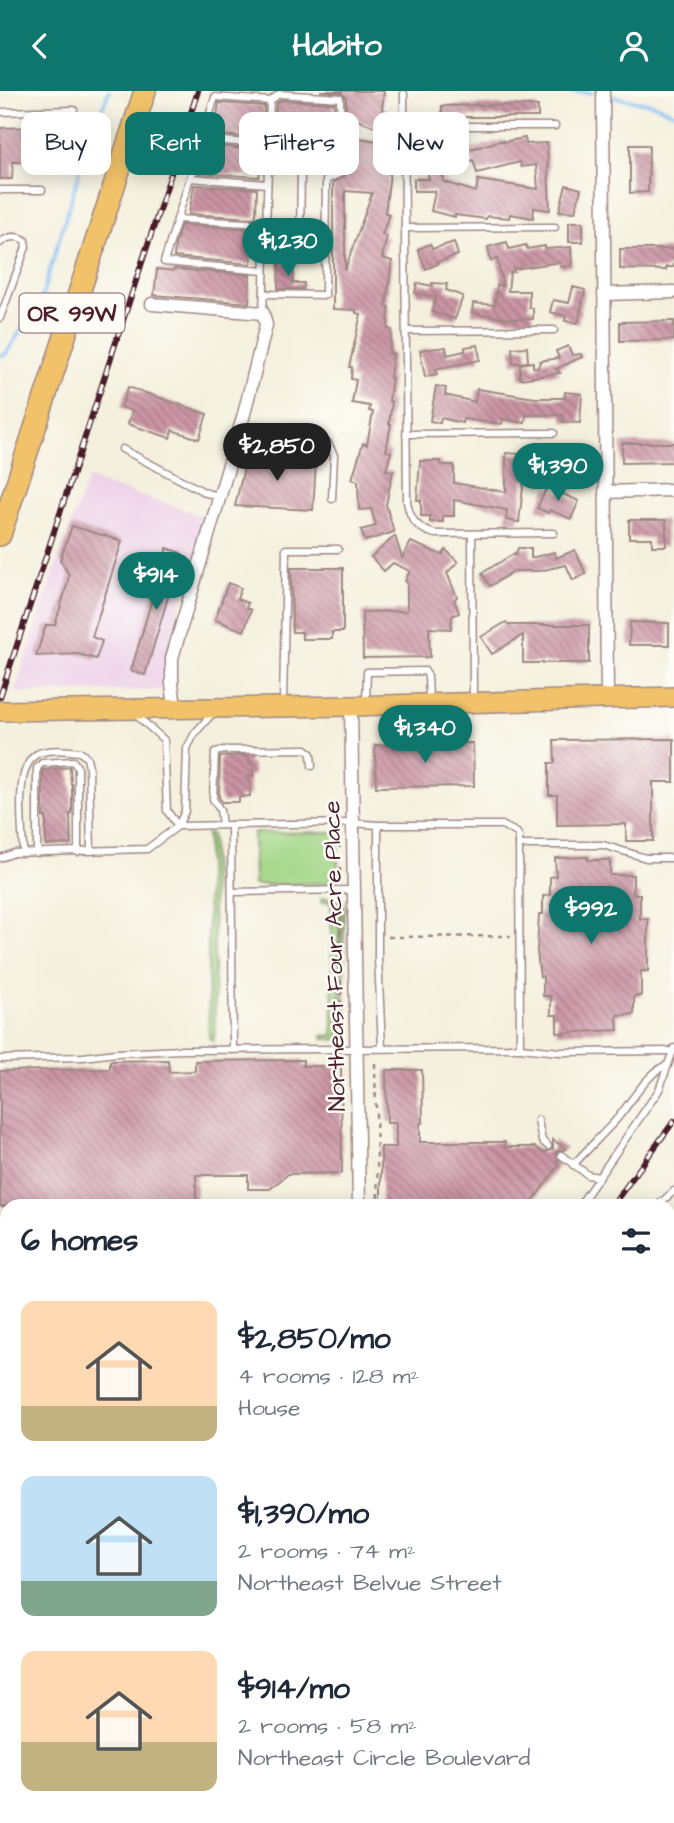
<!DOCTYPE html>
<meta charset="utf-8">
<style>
body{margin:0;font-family:"Architects Daughter",sans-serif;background:#f2f2f3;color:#1f2937;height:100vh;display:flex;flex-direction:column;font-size:26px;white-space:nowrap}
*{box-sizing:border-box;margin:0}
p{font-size:23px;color:#747a83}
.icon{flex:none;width:38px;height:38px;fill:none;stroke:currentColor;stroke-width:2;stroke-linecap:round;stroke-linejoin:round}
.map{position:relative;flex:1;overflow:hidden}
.side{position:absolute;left:0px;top:1108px;width:676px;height:625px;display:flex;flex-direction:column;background:#fff;border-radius:21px 21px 0 0;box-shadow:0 4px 18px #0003}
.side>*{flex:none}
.guide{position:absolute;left:21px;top:21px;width:634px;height:63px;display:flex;gap:14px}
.price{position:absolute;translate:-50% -60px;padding:0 16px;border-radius:24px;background:#0f766e;color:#fff;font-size:23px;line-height:46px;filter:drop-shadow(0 2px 4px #0008)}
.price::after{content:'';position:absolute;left:50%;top:42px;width:21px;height:16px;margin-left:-10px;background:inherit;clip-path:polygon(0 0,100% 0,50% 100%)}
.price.selected{background:#222;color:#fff}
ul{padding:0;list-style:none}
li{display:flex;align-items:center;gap:21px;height:175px;padding:0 21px}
li span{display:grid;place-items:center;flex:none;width:196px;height:140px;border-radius:14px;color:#555}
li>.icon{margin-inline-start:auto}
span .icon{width:84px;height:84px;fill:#fffc;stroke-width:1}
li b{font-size:30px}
h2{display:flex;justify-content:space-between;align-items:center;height:84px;padding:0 21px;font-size:30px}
.tag{padding:0 24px;border-radius:14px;background:#fff;box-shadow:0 4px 18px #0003;font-size:24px;line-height:63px}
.tag.selected{background:#0f766e;color:#fff}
header{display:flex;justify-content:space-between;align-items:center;height:91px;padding:0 21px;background:#0f766e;color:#fff;font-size:32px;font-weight:800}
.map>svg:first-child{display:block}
</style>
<header><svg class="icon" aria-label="back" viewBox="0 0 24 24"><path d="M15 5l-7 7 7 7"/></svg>Habito<svg class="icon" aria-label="person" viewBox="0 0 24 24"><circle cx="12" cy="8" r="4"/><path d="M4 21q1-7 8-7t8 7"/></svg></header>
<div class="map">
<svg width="674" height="1732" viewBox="0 0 674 1732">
<defs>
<pattern id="forest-crowns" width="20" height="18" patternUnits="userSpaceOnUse" patternTransform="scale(1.75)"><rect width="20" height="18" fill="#81b773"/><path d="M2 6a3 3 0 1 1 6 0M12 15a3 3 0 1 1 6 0" fill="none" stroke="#6c945f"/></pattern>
<pattern id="garden-dots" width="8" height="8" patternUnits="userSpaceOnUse" patternTransform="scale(1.75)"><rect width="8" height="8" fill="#a2d686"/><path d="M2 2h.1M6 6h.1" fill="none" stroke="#8db774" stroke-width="1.8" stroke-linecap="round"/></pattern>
<pattern id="building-back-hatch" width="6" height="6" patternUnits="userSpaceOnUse" patternTransform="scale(1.75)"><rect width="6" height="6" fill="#ca94a4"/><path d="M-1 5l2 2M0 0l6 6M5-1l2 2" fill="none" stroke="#a67886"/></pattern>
</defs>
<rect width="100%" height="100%" fill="#fdfcf7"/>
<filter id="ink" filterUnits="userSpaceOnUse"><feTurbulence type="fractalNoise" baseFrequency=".0143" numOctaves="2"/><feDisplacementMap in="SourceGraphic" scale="14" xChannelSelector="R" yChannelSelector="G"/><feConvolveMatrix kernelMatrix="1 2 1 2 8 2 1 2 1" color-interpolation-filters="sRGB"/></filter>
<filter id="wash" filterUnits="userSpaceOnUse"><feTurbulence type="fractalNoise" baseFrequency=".00686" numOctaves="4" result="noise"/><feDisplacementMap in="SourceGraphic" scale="28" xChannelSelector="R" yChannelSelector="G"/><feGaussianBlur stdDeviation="1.57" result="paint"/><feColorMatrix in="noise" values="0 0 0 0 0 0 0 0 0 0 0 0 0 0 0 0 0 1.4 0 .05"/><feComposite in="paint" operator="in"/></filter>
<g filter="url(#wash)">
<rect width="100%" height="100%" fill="#f4f0dd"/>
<polygon fill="#edd1e9" points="88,388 206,426 165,569 164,599 14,602 59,465"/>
<g fill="#a2d686" stroke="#767a58" stroke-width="2">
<polygon points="335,741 338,745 338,789 334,792 254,794 253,742"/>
<polygon points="207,743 211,743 212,755 215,941 213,950 209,946"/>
<polygon points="505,1726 615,1726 613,1732 501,1732"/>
</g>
<g fill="url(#forest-crowns)" stroke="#666b4f" stroke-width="2">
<polygon points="674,1303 674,1732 613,1732 615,1726 668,1726 668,1304"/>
<polygon points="354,1726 450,1726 444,1732 362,1732"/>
</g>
<g fill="url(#garden-dots)" stroke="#767a58" stroke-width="2">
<polygon points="322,807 335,807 339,810 339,945 336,949 323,947 323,945 333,944 333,939 331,811 321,811"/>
<polygon points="341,809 344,811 345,945 342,945"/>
</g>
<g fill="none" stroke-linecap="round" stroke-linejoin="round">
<g stroke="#83bdf4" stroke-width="3.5">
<polyline points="564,0 592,2"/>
<polyline points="613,6 653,13 674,22"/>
<polyline points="0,264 5,264 41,209 88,52 109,0"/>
</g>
</g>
<g id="blocks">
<g fill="url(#building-back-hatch)" fill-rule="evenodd">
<polygon points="320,0 384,0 382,19 387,20 386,26 390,27 386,40 346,25 346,7 342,2"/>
<polygon points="281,9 334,12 333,35 275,33 276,13"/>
<polygon points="219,12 264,15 263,48 214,43"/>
<polygon points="485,14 538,15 538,26 442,26 442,15"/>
<polygon points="74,35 70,70 13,71 12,88 0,88 0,37"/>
<polygon points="275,45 332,46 332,49 335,49 335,76 274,70"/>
<path d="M352,46L391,52L387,74L391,75L385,122L389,123L382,144L387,145L382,167L392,170L386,215L389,216L388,238L392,239L389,262L393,263L390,287H392L389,310L392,311L389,333H391L386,360L391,361L386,379L393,380L386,414L394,441L365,450L361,439L376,435L371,418L359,419L358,390L352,388L363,352L367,354L373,321L369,320L370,315L352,312L356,289L351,288L352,276H349L361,223L356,222V219L333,218V92L346,84V50H351ZM345,100L372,102L345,179Z"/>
<polygon points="436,46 438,55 455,50 459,68 441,72 444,91 476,101 478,89 538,98 536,74 521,76 520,71 477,82 473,69 467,71 464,60 503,49 503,51 525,47 526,53 547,52 550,119 534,117 533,127 510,123 509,127 487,125 486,128 455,124 455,126 431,120 435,100 414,100 414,88 429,88 421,50"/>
<polygon points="630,54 649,54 648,101 630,102"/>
<polygon points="213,55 263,59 259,86 199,82 205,57 213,57"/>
<polygon points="194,94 257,98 256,124 254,127 189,123"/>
<polygon points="566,94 581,98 575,121 559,120"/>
<rect x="569" y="131" width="14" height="20"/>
<polygon points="181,134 254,138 251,173 174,166 175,154"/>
<polygon points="454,151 458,164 437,171 438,173 426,178 418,158 430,153 432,158"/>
<polygon points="507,151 509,158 526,154 527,158 545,155 545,158 571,156 572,175 560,176 560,171 513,178 514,181 510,181 508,200 529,200 529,217 533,217 533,228 511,228 472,222 473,212 495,214 497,194 503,195 497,168 491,170 488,156"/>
<polygon points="620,158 674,158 674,176 666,176 666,179 620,178"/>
<polygon points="279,172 294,173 293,192 304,192 303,198 278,198"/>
<polygon points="157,178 173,180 174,178 250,184 249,212 154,204"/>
<polygon points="417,192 433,195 432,192 447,193 446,199 463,205 455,228 432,221 436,206 415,202"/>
<polygon points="573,196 585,199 578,232 565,230 566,225 550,221 553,209 569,212"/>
<polygon points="674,230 674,249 620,250 620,231"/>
<polygon points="478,254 480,269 436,278 437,283 425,286 420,259 446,256 447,264 465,260 465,256"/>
<polygon points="568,255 572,264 581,263 582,266 556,278 560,282 520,288 520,273 533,271 533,276 538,277 540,270 559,267 556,260"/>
<polygon points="527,256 528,271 513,272 512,257"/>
<polygon points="436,295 446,297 445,304 475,311 477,298 535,307 565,307 565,301 582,303 580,332 563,331 563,324 526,324 525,332 503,328 502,333 463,328 462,332 441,327 440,332 430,330"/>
<polygon points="128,296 207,323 199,348 172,339 170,347 128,333 132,320 121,316"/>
<polygon points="622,352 674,352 674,371 622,372"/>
<polygon points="544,360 547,385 524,388 519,431 506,429 507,419 454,409 454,425 443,425 443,431 430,431 430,425 421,425 421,409 417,409 420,370 441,370 441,374 454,374 454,392 506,401 506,362 520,363"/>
<polygon points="247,364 316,370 313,419 235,415"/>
<polygon points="547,396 579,410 571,428 550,419 548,422 537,417"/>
<polygon points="629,429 666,429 666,455 652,455 652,447 629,447"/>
<polygon points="72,435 122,450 92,546 102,550 96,568 78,563 36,565 46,534 55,534 67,494 69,484 60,469"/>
<polygon points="395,445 402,467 411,451 442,464 446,459 458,471 447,482 457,506 454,509 459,522 452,525 451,538 429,537 430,566 363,567 362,521 407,520 407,491 405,490 410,480 393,472 384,480 371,466"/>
<polygon points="167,457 181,462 145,584 131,580"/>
<polygon points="518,457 531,457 531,467 555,461 556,467 575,459 586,483 573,489 566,474 539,480 514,480 490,495 482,482 515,462 515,465"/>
<polygon points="291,477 343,477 343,541 332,541 332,548 302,548 302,541 292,541"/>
<polygon points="228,492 241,497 237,508 248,512 246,517 251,519 244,540 215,529"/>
<polygon points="506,531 508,534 589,534 589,572 523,572 523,544 492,563 481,546"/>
<polygon points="630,531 669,532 669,554 629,554"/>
<polygon points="674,648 674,691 653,691 653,750 626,750 626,733 557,734 557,704 549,704 549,672 555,672 554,649"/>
<polygon points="473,652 474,695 376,696 375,654"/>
<polygon points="240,664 249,665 249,673 253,673 253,685 249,685 250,705 239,706 239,711 222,711 219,706 220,666"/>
<polygon points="70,676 71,693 72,693 72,723 70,723 71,753 46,754 46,726 43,726 43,679"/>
<polygon points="588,766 588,769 610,769 610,784 633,784 633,803 640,803 640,828 648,828 648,880 641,880 641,905 634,905 634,923 617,924 618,939 557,942 557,924 551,924 551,905 543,905 543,885 540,886 537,860 539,823 543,823 543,805 550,804 550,786 556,785 555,767"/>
<polygon points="168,969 169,981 195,980 195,970 303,969 303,975 341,975 342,1082 288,1083 270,1098 248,1098 248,1084 196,1084 196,1115 0,1115 0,980 110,978 110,970"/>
<polygon points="386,979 422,979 423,1032 420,1032 420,1051 505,1051 505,1056 535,1056 543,1062 553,1058 553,1049 566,1058 556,1061 558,1069 556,1071 559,1074 529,1115 381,1115 381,1056 396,1056 396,1032 387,1032"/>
</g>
</g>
</g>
<g filter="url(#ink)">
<use href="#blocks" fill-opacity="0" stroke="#9f8884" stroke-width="2"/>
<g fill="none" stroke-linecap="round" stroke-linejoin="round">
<defs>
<g id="lane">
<path d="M404,3L407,411C410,428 417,438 435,443L554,442"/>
<polyline points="0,21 74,19"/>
<polyline points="404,35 555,35"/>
<polyline points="269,39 340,41"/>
<polyline points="201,48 269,54"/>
<polyline points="268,78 270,10"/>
<polyline points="301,78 338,82"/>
<polyline points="190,87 267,93"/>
<polyline points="0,99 42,99"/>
<polyline points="177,128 266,133"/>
<polyline points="405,137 555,136"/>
<path d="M0,152C8,145 16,144 25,149L26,156L0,227"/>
<polyline points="264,203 325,204 326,89 341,82 340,7 279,3 270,10 215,6 164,171 264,180"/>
<polyline points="263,222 268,78 301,78 300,152"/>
<polyline points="406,240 554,239"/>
<polyline points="239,341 319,349 328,352 334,364 332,408"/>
<polyline points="406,343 554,342"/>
<polyline points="122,358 206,402 220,405"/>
<polyline points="472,443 473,608"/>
<polyline points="366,612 367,581 425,580 428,585 429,609"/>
<polyline points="283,614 286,458 338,458"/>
<polyline points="135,623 164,649 167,720 178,735 185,720 187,657 195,642 212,623"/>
<polyline points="222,734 220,719 213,708 215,661 225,659 306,658 311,663 312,675"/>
<polyline points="231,734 233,959"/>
<polyline points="378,734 378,866 382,957"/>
<polyline points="519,754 603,754 646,767 674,767"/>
<path d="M23,762C23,737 13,677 37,663C48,657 67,660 80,661L87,667L89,676L91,760"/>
<polyline points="37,762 37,677 42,672 73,670 78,677 78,761"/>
<polyline points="0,767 14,762 147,758 178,735 352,732 378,734 502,734 517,742 519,746 520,957 182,959 116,962 83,966 0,968"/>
<polyline points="232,801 352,799"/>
<polyline points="520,957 560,961 672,960"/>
<polyline points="538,1029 542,1050 548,1055"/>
<polyline points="561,1064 588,1084 599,1086"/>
<path d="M573,1074C587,1059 601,1045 615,1030C629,1015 647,981 667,974"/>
<polyline points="579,1115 659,999 674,957"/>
<polyline points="657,1115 674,1100"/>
<polyline points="0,1131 7,1131"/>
<polyline points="668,1200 674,1192"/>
<polyline points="668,1250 674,1254"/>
<polyline points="0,1261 7,1261"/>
<polyline points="0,1355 7,1355"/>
<polyline points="0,1560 7,1560"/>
</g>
<g id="street">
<polyline points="603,0 607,607"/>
<polyline points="604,203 674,201"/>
<polyline points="152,213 263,222 266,234 244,323 172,567 172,592 175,617"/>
<polyline points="605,401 674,399"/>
<polyline points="351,615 359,1115"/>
</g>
<polyline id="primary" points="0,620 351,615 674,606"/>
<polyline id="highway" points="0,444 145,0"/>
</defs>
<use href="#lane" stroke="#9f8884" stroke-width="9"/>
<use href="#street" stroke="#9f8884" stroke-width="15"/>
<use href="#primary" stroke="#9f8884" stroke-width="22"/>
<use href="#highway" stroke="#9f8884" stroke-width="24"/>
<g stroke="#9f8884" stroke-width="2.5" stroke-dasharray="5 5" stroke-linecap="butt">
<polyline points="338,716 339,725"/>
<polyline points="339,742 340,760"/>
<polyline points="340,777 340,792"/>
<polyline points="340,809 341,945"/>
<polyline points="388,846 511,845"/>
<polyline points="375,972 378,1115"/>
</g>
<use href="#lane" stroke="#fff" stroke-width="6"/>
<use href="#street" stroke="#fff" stroke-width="12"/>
<use href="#primary" stroke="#f2c26a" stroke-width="19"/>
<use href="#highway" stroke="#f2c26a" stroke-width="21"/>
<defs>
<g id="rail">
<polyline points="0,606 198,0"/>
<polyline points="612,1115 674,1030"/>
<polyline points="0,1618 7,1620"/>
<polyline points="158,1732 162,1726"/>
</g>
</defs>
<use href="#rail" stroke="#4a1f2b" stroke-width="6"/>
<use href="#rail" stroke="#fdfcf7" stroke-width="3.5" stroke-dasharray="10" stroke-linecap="butt"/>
</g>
</g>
<g text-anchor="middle" stroke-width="5" stroke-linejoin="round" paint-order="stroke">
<rect fill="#fdfcf7" stroke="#806168" stroke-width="2" x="19.5" y="202.5" width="105" height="39" rx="5"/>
<g font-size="23" font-weight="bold" fill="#4a1f2b">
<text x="72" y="230">OR 99W</text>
</g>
<g font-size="24" fill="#4a1f2b" stroke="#fdfcf7">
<text transform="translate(334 865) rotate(-91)" y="8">Northeast Four Acre Place</text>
</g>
</g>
</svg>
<b class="price" style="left:288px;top:187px">$1,230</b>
<b class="price selected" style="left:277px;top:392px">$2,850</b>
<b class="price" style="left:558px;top:412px">$1,390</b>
<b class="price" style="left:156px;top:521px">$914</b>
<b class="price" style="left:425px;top:674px">$1,340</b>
<b class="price" style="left:591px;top:855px">$992</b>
<div class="guide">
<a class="tag">Buy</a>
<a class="tag selected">Rent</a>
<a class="tag">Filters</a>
<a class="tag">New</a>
</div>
<section class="side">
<h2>6 homes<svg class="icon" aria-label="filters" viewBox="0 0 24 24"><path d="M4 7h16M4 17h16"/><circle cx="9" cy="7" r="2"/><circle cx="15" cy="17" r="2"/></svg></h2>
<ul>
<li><span style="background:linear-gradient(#ffd9b3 75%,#c2b280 0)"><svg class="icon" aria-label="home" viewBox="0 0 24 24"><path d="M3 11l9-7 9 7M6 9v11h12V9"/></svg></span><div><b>$2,850/mo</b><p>4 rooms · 128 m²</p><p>House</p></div></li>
<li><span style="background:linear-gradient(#bfe0f5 75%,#7fa58c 0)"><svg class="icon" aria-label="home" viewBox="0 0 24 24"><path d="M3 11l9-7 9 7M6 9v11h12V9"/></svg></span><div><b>$1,390/mo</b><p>2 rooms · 74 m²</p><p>Northeast Belvue Street</p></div></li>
<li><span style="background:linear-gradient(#ffd9b3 65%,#c2b280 0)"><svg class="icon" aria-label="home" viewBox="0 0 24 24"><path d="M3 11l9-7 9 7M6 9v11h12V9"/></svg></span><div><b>$914/mo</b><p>2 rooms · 58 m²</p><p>Northeast Circle Boulevard</p></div></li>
</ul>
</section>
</div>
